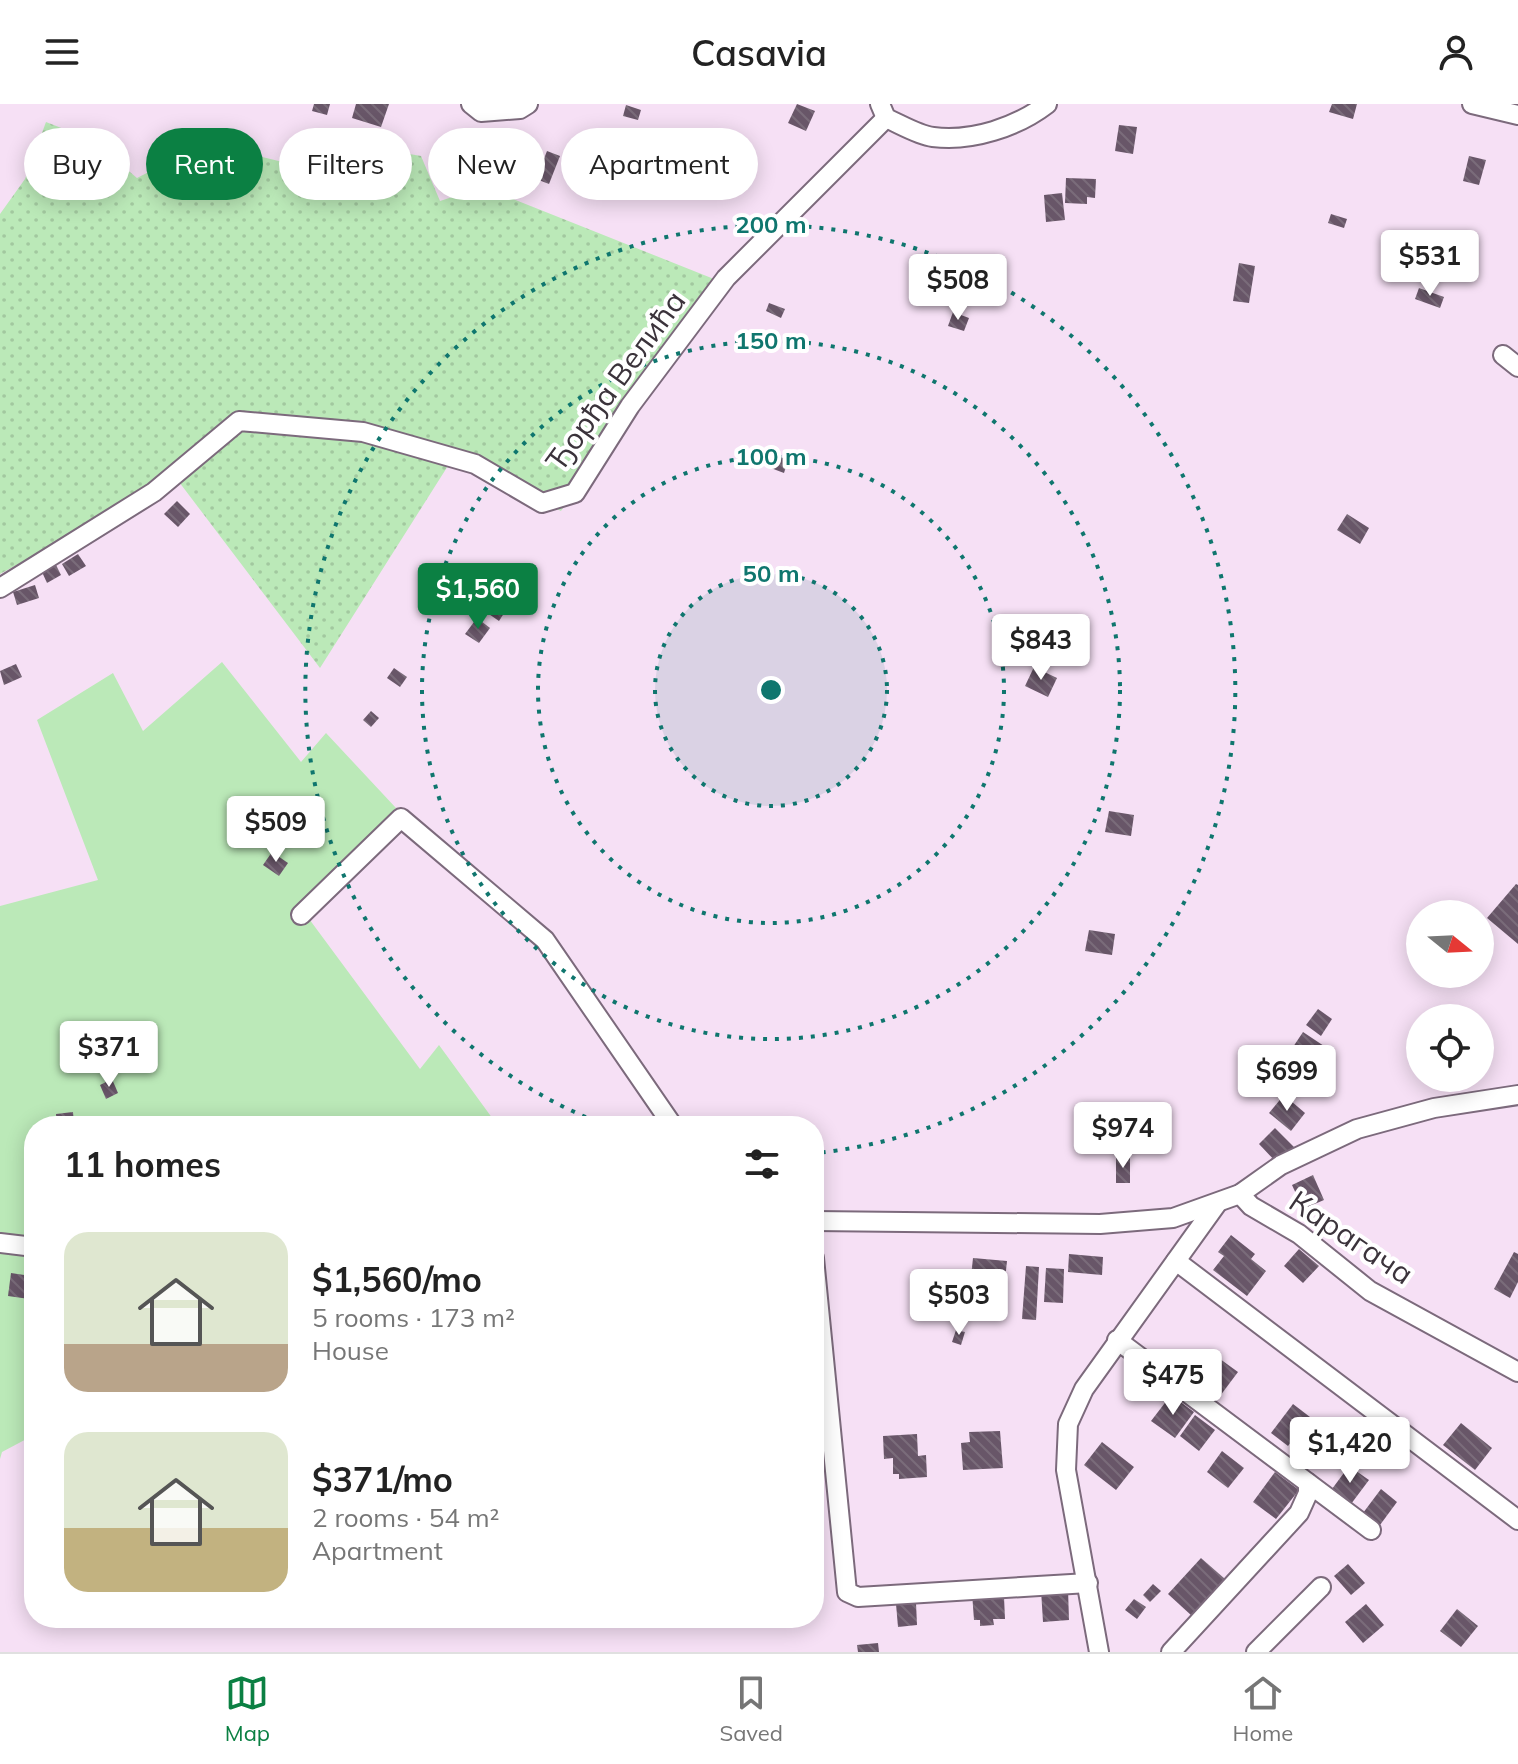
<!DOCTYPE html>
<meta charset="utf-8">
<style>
body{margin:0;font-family:Mulish,sans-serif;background:#f6f6f6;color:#222;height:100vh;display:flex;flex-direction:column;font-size:30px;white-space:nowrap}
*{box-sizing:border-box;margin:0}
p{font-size:26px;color:#767676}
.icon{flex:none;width:44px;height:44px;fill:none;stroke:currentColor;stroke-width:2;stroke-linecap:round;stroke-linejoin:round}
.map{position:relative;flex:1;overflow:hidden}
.side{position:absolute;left:24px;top:1012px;width:800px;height:512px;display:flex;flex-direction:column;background:#fff;border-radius:32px;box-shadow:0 4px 20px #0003}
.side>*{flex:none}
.guide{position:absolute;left:24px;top:24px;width:800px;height:72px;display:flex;gap:16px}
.needle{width:52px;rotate:108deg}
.buttons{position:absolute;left:1406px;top:796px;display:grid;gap:16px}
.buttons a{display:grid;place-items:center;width:88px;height:88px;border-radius:50%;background:#fff;box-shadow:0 4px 20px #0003;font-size:40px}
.price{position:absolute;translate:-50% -68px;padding:0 18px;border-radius:8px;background:#fff;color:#222;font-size:26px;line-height:52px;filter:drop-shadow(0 2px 4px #0008)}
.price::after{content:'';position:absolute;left:50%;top:48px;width:24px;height:18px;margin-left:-12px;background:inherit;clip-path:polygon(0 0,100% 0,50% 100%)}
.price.on{background:#0b8043;color:#fff}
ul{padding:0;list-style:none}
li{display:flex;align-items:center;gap:24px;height:200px;padding:0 40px}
li span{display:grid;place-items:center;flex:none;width:224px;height:160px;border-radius:24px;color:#555}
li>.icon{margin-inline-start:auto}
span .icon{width:96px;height:96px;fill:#fffc;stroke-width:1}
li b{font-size:34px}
h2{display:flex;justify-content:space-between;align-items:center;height:96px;padding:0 40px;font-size:34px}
.pill{padding:0 28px;border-radius:36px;background:#fff;box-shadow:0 4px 20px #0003;font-size:28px;line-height:72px}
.pill.on{background:#0b8043;color:#fff}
header{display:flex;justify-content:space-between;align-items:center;height:104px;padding:0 40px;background:#fff;font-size:36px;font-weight:600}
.tabs{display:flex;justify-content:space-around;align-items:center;height:112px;border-top:2px solid #e0e0e0;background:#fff;font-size:22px;color:#767676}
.tabs a{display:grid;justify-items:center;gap:4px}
.tabs .on{color:#0b8043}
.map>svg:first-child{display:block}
</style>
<header><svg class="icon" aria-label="menu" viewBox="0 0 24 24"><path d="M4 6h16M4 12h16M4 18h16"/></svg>Casavia<svg class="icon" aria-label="person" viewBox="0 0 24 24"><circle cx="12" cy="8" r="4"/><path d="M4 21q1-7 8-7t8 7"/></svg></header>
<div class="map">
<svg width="1518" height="1548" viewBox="0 0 1518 1548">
<defs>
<pattern id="grass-dots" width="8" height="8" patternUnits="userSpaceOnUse" patternTransform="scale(2)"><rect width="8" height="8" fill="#bbe9b8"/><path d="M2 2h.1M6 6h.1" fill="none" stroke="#a2c89f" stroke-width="1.8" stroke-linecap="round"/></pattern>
<pattern id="building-back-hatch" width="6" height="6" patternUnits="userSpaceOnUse" patternTransform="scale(2)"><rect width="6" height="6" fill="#685668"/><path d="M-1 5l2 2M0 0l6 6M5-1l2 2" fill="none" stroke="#7a6c7a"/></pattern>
</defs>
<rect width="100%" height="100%" fill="#f6e0f5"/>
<polygon fill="url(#grass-dots)" points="46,18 92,36 137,74 205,39 291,60 329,36 421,52 440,97 483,83 719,177 622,309 561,407 516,385 458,346 320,564 170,366 81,426 0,470 0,110 25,75"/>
<polygon fill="#bbe9b8" points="222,558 301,658 326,629 396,704 301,804 420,965 439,941 498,1022 34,1022 34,1331 2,1348 0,1355 0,802 98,776 37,616 113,569 143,627"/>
<g fill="url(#building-back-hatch)">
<polygon points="314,0 330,0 327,11 312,7"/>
<polygon points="356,0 389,0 381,23 352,14"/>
<polygon points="797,0 815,7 806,27 788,19"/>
<polygon points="1332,0 1357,0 1353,15 1329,8"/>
<polygon points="626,1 641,6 638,16 623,12"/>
<polygon points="1119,21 1137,23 1133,50 1115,47"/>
<polygon points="547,47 560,52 549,80 536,75"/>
<polygon points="1469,52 1486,56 1479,81 1463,77"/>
<polygon points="1066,74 1096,75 1095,94 1087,93 1087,100 1065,99"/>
<polygon points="1062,89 1065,116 1046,118 1044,91"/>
<polygon points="1331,110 1347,115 1344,124 1328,119"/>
<polygon points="1239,159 1255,162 1249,199 1233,197"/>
<polygon points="939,160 954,167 948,180 933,173"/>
<polygon points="1419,184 1444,193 1440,204 1415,195"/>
<polygon points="769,199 785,205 781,214 766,207"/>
<polygon points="953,208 969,214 964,227 948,222"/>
<polygon points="773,350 788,356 784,369 768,363"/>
<polygon points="177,397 190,410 178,423 164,410"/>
<polygon points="1347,410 1369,424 1360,440 1337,426"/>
<polygon points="78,450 86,462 69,472 62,460"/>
<polygon points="56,461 61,471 47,479 42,468"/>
<polygon points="35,481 39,494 17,501 13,488"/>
<polygon points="492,492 508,503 499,517 483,506"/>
<polygon points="477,514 490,524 479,539 465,530"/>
<polygon points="16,560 22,573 4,581 0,567"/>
<polygon points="1034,563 1057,574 1048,593 1025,582"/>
<polygon points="394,564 407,573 400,583 387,574"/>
<polygon points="371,607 379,614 371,623 363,616"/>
<polygon points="1109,707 1134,711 1131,732 1105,728"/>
<polygon points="272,748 288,759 279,772 263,761"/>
<polygon points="1516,780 1518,781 1518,840 1487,814"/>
<polygon points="1089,826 1115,830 1112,851 1085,847"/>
<polygon points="1318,905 1332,915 1321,932 1306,921"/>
<polygon points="1303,928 1330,946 1320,960 1312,954 1306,962 1294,954 1297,951 1291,946"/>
<polygon points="112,975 118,989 106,995 100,981"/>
<polygon points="1284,991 1305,1009 1291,1027 1269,1009"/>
<polygon points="73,1008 74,1019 57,1021 56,1010"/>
<polygon points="1275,1024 1294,1043 1277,1059 1259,1040"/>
<polygon points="1130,1052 1130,1079 1116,1079 1116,1053"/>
<polygon points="1313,1071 1324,1096 1303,1105 1292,1081"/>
<polygon points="1231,1131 1255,1150 1251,1155 1266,1167 1247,1192 1213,1166 1224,1152 1218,1148"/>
<polygon points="1299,1145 1319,1162 1303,1179 1284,1162"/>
<polygon points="1514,1148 1518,1150 1518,1178 1510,1194 1494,1185"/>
<polygon points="1069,1150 1103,1153 1102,1171 1068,1168"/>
<polygon points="973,1154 1007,1157 1005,1176 971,1173"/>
<polygon points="1026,1162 1039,1163 1036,1216 1022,1215"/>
<polygon points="1046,1164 1064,1165 1063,1199 1044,1198"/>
<polygon points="11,1169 31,1172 29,1195 8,1192"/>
<polygon points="956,1226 965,1228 961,1241 952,1238"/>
<polygon points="1220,1255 1238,1268 1217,1296 1203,1286 1213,1273 1209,1270"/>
<polygon points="1171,1291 1194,1308 1175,1334 1151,1317"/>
<polygon points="1293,1300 1310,1313 1288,1342 1271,1329"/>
<polygon points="1195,1311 1215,1326 1199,1347 1180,1332"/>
<polygon points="1461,1319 1492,1344 1475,1366 1443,1341"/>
<polygon points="1314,1320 1338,1337 1319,1363 1295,1346"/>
<polygon points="1000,1327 1003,1364 963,1366 961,1339 970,1338 969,1328"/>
<polygon points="917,1330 918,1352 926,1351 927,1373 899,1375 899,1370 893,1370 893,1354 884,1355 883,1332"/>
<polygon points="1102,1338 1134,1363 1116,1386 1084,1361"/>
<polygon points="1222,1347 1244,1364 1228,1384 1207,1368"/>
<polygon points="1349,1362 1369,1376 1351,1400 1332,1385"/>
<polygon points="1275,1368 1299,1386 1276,1415 1253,1398"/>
<polygon points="1381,1385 1397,1398 1380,1421 1363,1409"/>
<polygon points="1201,1454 1225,1475 1192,1512 1168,1490"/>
<polygon points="1348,1460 1365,1479 1351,1491 1334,1472"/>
<polygon points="1153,1480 1161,1487 1150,1498 1143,1491"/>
<polygon points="1068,1485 1069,1516 1043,1518 1041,1486"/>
<polygon points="987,1488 987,1494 1004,1493 1005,1515 993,1515 994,1521 980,1522 980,1516 974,1516 972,1489"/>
<polygon points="1134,1495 1146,1503 1137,1515 1125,1506"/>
<polygon points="916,1499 917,1521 898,1523 896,1500"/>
<polygon points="1366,1500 1384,1521 1363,1539 1345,1518"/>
<polygon points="1457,1505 1478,1522 1461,1543 1440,1527"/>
<polygon points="878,1539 879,1548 858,1548 857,1541"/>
</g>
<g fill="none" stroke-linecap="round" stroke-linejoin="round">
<defs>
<g id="minor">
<polyline points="471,0 481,8 520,5 528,0"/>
<path d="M880,0L886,14C900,20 918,31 933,33C972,38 1017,23 1047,0"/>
<polyline points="1472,0 1518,11"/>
<polyline points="1503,251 1518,263"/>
<polyline points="0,484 154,388 239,317 363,328 475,360 542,399 575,389 630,302 726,174 886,14"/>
<polyline points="301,811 401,714 545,836 673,1022"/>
<polyline points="1240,1090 1251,1102 1299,1130 1370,1187 1518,1268"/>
<polyline points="814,1117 1100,1120 1173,1114 1240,1090 1281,1061 1357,1025 1434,1004 1518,991"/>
<polyline points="0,1139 34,1143"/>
<polyline points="814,1154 847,1488 858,1493 1088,1479"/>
<polyline points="1176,1157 1518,1416"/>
<polyline points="1117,1236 1371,1426"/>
<polyline points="1099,1548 1066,1366 1068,1320 1084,1285 1216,1101"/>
<polyline points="1171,1548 1299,1409 1308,1389 1308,1379"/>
<polyline points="1256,1548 1321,1483"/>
</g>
</defs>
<use href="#minor" stroke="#7c6a7c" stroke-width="22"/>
<use href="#minor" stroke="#fff" stroke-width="18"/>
</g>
<circle cx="771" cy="586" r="116" fill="#0f766e" fill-opacity=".12"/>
<g fill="none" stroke="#0f766e" stroke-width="4" stroke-dasharray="4 8">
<circle cx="771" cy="586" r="116"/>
<circle cx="771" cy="586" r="233"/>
<circle cx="771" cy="586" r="349"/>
<path d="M608 1022A465 465 0 1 1 816 1049"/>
</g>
<g text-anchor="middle" stroke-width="8" stroke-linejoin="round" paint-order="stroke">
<g font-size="30" fill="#3b333b" stroke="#fff">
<text transform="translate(616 277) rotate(-54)" y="10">Ђорђа Велића</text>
<text transform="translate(1351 1134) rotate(34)" y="10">Карагача</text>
</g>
</g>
<circle cx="771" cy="586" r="12" fill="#0f766e" stroke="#fff" stroke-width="4"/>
<g font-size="24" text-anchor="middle" font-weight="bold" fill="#0f766e" stroke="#fff" stroke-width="8" stroke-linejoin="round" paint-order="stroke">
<text x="771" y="129">200 m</text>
<text x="771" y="245">150 m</text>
<text x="771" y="361">100 m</text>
<text x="771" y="478">50 m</text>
</g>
</svg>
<div class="buttons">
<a><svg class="needle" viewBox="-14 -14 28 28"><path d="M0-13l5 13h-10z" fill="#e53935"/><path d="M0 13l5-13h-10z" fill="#767676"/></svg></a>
<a><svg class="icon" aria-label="locate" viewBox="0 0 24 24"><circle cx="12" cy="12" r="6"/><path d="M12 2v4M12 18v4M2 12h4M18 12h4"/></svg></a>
</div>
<b class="price" style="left:1430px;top:194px">$531</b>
<b class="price" style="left:958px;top:218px">$508</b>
<b class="price on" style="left:478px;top:527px">$1,560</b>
<b class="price" style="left:1041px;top:578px">$843</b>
<b class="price" style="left:276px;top:760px">$509</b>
<b class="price" style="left:109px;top:985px">$371</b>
<b class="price" style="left:1287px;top:1009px">$699</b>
<b class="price" style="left:1123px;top:1066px">$974</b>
<b class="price" style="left:959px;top:1233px">$503</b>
<b class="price" style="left:1173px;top:1313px">$475</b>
<b class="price" style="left:1350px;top:1381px">$1,420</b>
<div class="guide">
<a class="pill">Buy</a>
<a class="pill on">Rent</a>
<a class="pill">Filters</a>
<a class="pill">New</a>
<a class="pill">Apartment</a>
</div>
<section class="side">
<h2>11 homes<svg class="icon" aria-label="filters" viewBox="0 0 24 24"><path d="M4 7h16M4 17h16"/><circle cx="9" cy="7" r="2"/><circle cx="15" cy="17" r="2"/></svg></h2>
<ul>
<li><span style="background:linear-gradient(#dfe7d0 70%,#b9a48a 0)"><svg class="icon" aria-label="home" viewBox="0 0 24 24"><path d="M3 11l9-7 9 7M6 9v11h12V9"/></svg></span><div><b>$1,560/mo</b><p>5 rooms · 173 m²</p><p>House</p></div></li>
<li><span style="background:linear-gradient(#dfe7d0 60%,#c2b280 0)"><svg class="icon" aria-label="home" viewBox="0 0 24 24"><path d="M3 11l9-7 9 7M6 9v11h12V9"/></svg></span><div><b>$371/mo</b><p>2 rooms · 54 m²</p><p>Apartment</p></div></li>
</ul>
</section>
</div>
<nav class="tabs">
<a class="on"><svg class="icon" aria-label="map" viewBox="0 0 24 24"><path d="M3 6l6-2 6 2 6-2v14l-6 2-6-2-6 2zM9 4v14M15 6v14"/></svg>Map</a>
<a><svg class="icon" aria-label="saved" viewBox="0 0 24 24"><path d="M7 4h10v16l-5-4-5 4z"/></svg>Saved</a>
<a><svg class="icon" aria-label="home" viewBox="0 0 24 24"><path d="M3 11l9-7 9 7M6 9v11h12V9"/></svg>Home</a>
</nav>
